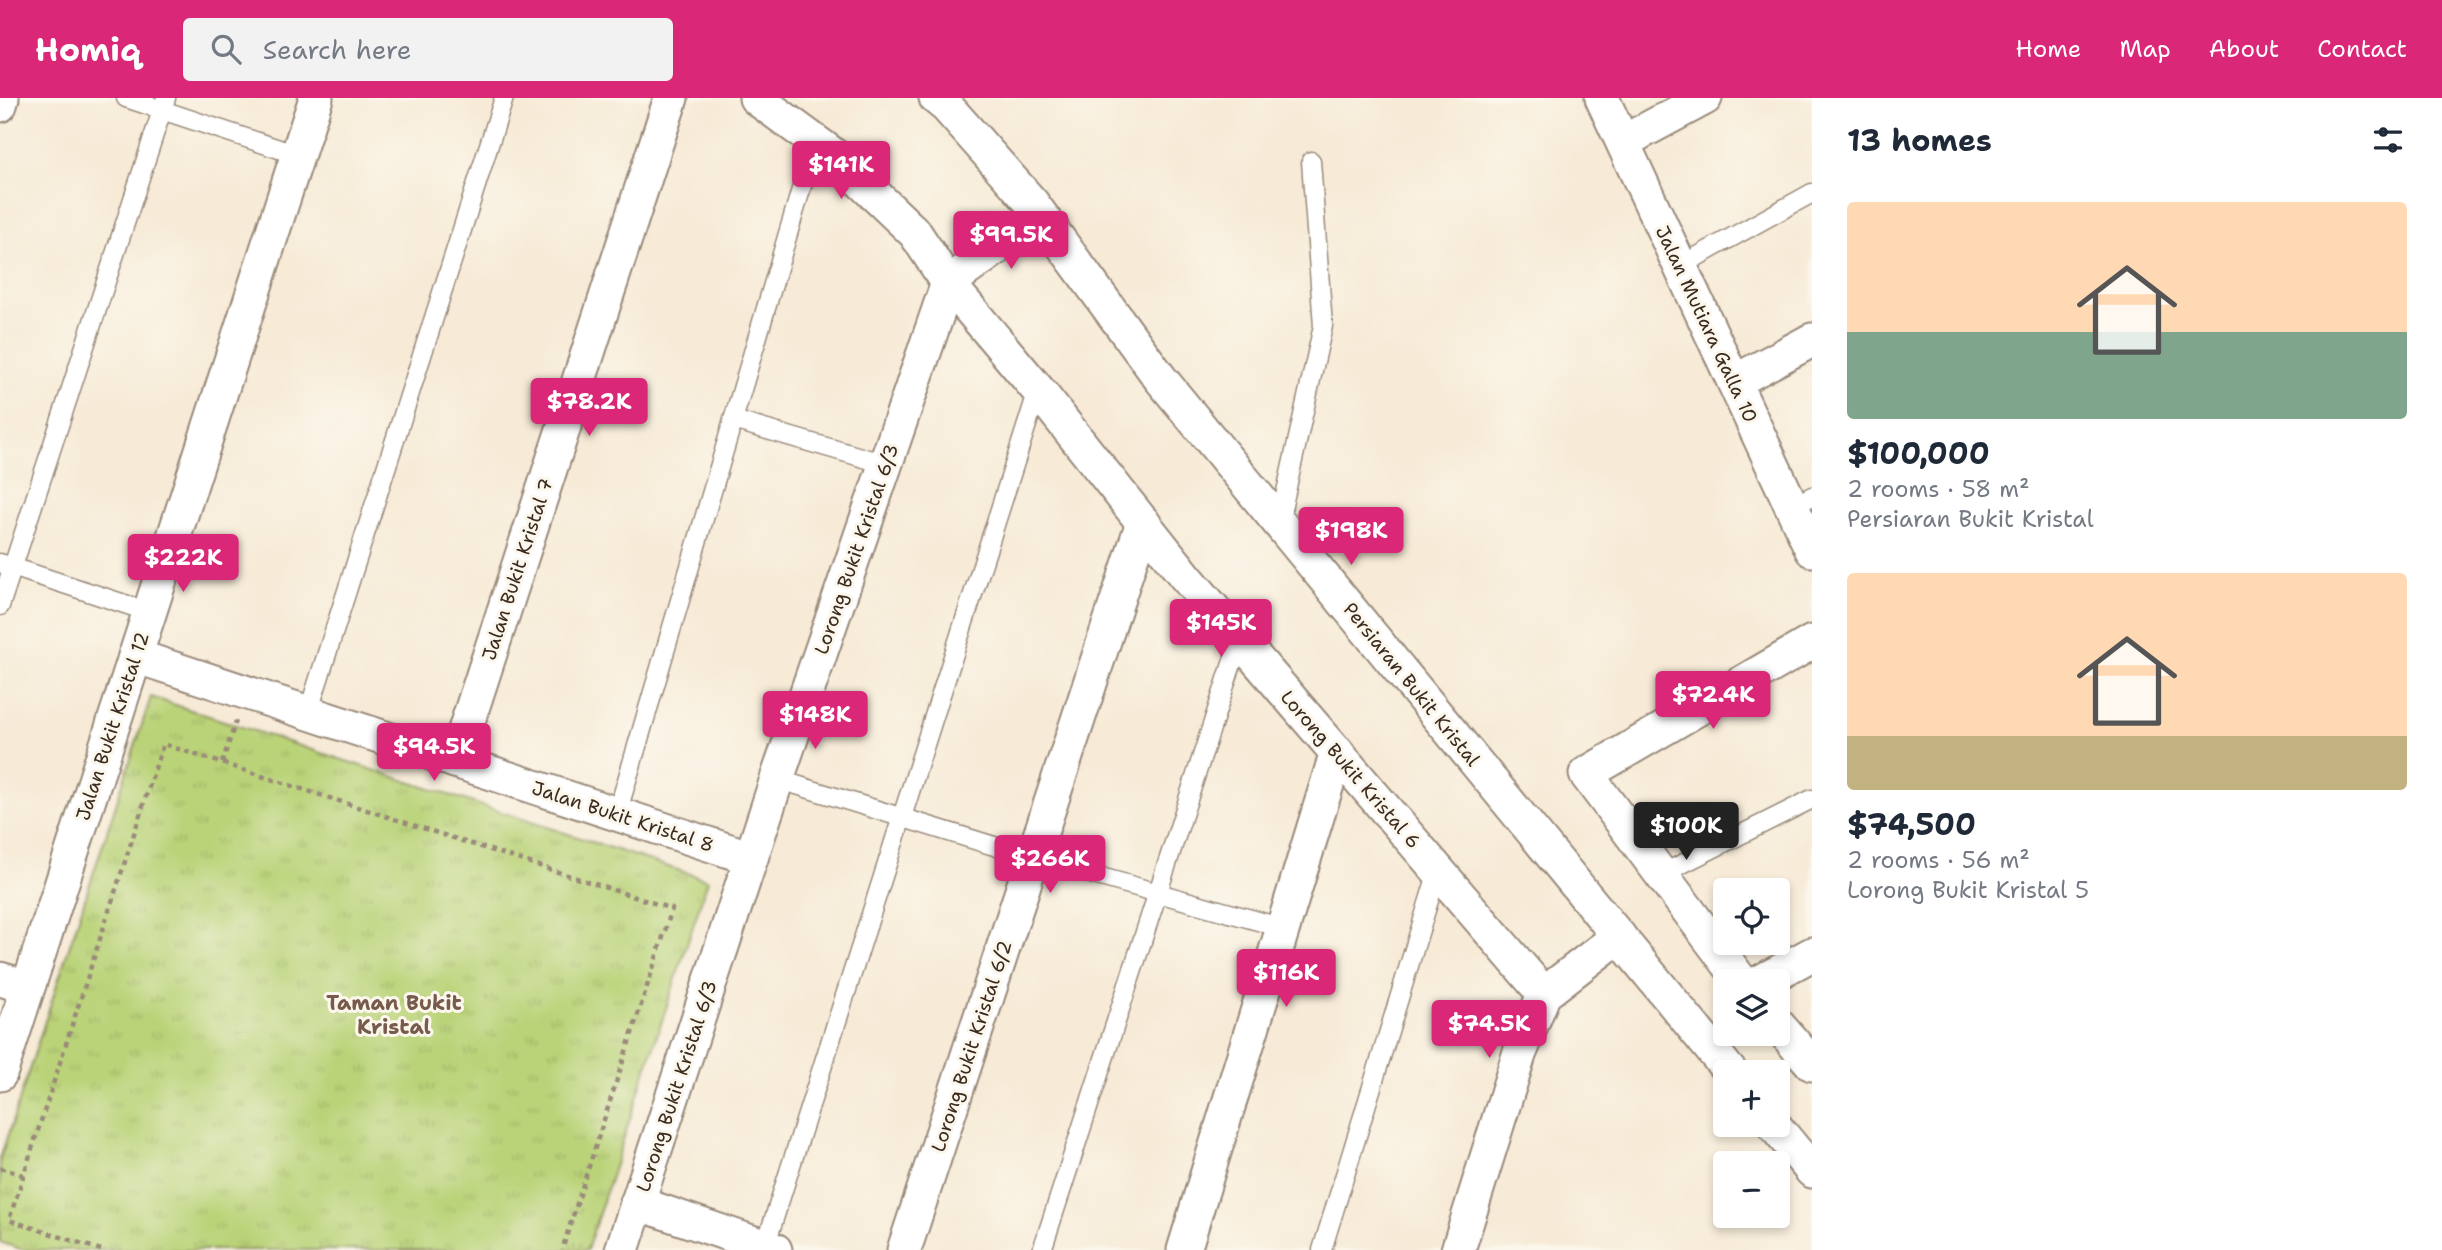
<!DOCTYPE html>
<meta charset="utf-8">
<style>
body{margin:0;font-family:"Shantell Sans",sans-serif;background:#f2f2f3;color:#1f2937;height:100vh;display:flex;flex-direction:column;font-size:26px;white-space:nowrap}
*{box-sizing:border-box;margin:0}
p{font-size:23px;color:#747a83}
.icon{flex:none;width:38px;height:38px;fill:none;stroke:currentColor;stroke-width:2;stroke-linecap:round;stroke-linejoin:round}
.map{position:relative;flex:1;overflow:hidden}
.panel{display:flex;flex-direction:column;background:#fff;width:630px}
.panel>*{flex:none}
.tools{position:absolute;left:1713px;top:780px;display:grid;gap:14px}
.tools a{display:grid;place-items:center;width:77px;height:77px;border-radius:7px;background:#fff;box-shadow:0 4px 10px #0003;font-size:35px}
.price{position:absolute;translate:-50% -60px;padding:0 16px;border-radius:7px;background:#db2777;color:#fff;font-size:23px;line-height:46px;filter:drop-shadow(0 2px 4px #0008)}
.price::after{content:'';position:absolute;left:50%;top:42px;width:21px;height:16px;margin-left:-10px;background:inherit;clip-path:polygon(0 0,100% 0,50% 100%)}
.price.current{background:#222;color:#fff}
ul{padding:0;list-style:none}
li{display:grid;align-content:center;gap:14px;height:371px;padding:0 35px}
li span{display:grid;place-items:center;height:217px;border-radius:7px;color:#555}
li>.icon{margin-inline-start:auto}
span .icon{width:126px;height:126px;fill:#fffc;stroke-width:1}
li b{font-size:30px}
h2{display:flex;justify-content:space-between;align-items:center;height:84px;padding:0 35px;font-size:30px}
header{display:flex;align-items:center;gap:42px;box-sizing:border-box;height:98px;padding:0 35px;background:#db2777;color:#fff}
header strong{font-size:33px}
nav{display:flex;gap:38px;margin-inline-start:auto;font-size:24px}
.search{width:490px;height:63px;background:#f2f2f3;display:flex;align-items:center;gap:18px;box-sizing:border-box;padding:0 24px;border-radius:7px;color:#747a83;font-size:26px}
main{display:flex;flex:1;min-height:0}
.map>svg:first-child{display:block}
</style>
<header>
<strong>Homiq</strong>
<div class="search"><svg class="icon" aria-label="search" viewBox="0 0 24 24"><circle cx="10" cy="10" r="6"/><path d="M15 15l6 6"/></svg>Search here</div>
<nav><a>Home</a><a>Map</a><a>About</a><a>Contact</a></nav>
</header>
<main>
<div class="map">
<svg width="1812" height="1152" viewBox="0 0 1812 1152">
<defs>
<pattern id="park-tufts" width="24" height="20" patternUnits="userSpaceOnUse" patternTransform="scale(1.75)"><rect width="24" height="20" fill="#bad378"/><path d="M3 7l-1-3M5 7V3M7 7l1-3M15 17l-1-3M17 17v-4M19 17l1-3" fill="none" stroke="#a1b567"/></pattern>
</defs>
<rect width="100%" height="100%" fill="#fbf7ec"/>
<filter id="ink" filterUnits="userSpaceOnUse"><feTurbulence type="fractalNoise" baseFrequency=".0143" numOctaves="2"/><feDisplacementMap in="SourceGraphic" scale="14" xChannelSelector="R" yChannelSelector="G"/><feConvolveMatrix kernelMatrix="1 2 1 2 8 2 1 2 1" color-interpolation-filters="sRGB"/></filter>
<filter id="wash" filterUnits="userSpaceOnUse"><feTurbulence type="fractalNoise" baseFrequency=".00686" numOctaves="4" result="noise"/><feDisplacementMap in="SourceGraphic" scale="28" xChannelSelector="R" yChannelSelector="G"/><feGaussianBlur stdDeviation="1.57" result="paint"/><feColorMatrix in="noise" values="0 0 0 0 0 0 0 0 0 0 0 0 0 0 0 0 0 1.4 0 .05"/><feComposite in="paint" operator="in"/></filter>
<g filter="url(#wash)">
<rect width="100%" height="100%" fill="#f7ead6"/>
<polygon fill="url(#park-tufts)" stroke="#7a7e4b" stroke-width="2" points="151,599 708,782 587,1152 24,1152 0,1144 0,1061"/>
</g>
<g filter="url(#ink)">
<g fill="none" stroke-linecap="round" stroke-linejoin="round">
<defs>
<g id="lane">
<polyline points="126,0 297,57"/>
<polyline points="1680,168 1812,95"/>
<polyline points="733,322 885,366"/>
<polyline points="1791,409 1812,398"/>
<polyline points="1279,425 1323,228 1311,63"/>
<polyline points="0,465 149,514"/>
<polyline points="0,508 166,0"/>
<polyline points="308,615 504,0"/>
<polyline points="777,681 1033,760 1283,830"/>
<polyline points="617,716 815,44"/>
<polyline points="1662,776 1812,701"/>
<polyline points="764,1152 1038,292"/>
<polyline points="1042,1152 1240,541"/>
<polyline points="1322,1152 1438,773"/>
</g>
<g id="street">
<polyline points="756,0 831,55 915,135 948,185 1038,292 1186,479 1544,896"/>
<polyline points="936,0 947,9 1032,105 1160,280 1731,975"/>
<polyline points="1602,0 1812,452"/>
<polyline points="0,7 2,0"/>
<polyline points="1623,44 1705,0"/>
<polyline points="1734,284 1812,242"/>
<polyline points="135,558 751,760"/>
<polyline points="455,663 671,0"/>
<polyline points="0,881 28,889"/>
<polyline points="1742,884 1586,676 1812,544"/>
<polyline points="1760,884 1812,856"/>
<polyline points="1778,927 1812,966"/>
<polyline points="0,976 316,0"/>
<polyline points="1774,1027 1812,1073"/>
<polyline points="637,1105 775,1152"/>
<polyline points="622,1152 777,681 948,185 1041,118"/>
<polyline points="904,1152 1143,424"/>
<polyline points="1184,1152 1337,654"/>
<polyline points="1458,1152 1519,957 1544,896 1619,838"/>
</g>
</defs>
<use href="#lane" stroke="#998a7a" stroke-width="21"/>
<use href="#street" stroke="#998a7a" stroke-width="37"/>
<g stroke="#998a7a" stroke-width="4.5" stroke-dasharray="5 5" stroke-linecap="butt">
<polyline points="222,665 236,623"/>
<polyline points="0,1070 23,1077"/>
<polyline points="101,1152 9,1122 163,646 672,811 562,1152"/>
</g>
<use href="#lane" stroke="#fff" stroke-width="18"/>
<use href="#street" stroke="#fff" stroke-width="33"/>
</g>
</g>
<g text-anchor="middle" stroke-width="6" stroke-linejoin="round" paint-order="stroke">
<g font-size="19" fill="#3b2a1e" stroke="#fbf7ec">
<text transform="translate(1707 226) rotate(65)" y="7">Jalan Mutiara Galla 10</text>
<text transform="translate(856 451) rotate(-71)" y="7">Lorong Bukit Kristal 6/3</text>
<text transform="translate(517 471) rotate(-72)" y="7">Jalan Bukit Kristal 7</text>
<text transform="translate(1412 586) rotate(51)" y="7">Persiaran Bukit Kristal</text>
<text transform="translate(112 628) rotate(-72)" y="7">Jalan Bukit Kristal 12</text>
<text transform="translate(1351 671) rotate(49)" y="7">Lorong Bukit Kristal 6</text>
<text transform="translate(623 718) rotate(18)" y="7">Jalan Bukit Kristal 8</text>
<text transform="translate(971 948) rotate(-72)" y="7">Lorong Bukit Kristal 6/2</text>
<text transform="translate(676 988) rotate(-72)" y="7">Lorong Bukit Kristal 6/3</text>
</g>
<g font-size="21" font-weight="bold" fill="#775a4b" stroke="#fbf7ec">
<text x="394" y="912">Taman Bukit<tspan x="394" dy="24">Kristal</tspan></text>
</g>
</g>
</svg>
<div class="tools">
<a><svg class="icon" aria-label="locate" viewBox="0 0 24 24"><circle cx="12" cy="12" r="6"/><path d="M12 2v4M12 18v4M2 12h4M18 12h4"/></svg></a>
<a><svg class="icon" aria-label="layers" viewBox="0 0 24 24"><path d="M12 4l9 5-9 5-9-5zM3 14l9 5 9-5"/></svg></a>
<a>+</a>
<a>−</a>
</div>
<b class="price" style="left:841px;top:103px">$141K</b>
<b class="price" style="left:1011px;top:173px">$99.5K</b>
<b class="price" style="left:589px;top:340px">$78.2K</b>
<b class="price" style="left:1351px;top:469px">$198K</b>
<b class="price" style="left:183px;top:496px">$222K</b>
<b class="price" style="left:1221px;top:561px">$145K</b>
<b class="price" style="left:1713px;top:633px">$72.4K</b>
<b class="price" style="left:815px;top:653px">$148K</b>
<b class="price" style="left:434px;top:685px">$94.5K</b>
<b class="price current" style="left:1686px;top:764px">$100K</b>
<b class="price" style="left:1050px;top:797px">$266K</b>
<b class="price" style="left:1286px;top:911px">$116K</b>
<b class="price" style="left:1489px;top:962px">$74.5K</b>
</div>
<section class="panel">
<h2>13 homes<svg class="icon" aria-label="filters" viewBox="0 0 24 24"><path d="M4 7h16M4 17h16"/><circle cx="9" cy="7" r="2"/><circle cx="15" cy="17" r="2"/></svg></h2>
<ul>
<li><span style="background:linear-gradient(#ffd9b3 60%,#7fa58c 0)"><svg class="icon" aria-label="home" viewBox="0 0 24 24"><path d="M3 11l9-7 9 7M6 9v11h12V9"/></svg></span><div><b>$100,000</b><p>2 rooms · 58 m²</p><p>Persiaran Bukit Kristal</p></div></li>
<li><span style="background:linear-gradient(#ffd9b3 75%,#c2b280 0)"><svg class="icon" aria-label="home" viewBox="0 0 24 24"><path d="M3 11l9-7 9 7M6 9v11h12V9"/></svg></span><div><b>$74,500</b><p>2 rooms · 56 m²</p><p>Lorong Bukit Kristal 5</p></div></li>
</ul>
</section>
</main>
